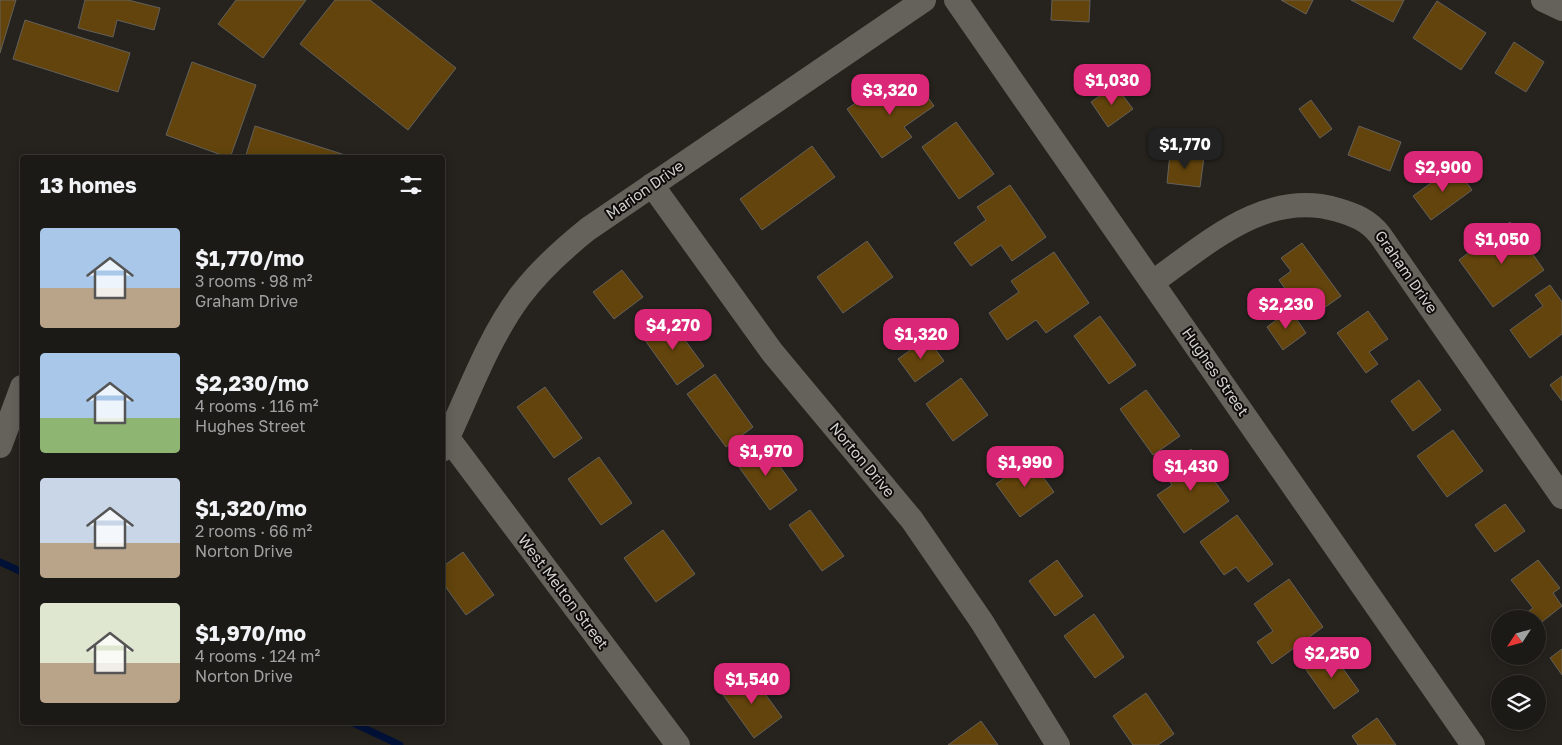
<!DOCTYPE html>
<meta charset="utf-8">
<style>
body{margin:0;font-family:"Golos Text",sans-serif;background:#292723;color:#f1f3f6;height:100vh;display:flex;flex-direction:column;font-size:19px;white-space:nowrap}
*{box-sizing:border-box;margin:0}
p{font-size:16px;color:#a0a1a1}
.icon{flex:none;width:28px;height:28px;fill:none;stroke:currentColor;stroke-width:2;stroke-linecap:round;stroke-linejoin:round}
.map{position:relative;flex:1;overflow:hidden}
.side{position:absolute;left:20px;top:155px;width:425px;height:570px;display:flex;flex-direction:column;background:#1c1a16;border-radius:5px;box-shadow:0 2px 12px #0003,0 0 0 1px #3a3835}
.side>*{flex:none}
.needle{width:32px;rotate:234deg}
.controls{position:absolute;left:1491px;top:610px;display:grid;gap:10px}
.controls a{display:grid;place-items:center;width:55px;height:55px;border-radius:50%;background:#1c1a16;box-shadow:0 2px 12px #0003,0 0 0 1px #3a3835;font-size:25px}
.price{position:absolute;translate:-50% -42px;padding:0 11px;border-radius:10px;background:#db2777;color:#fff;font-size:16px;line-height:32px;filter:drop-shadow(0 1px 2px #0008)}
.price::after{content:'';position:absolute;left:50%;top:30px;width:15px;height:11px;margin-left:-8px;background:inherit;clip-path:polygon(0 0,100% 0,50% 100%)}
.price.active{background:#222;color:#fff}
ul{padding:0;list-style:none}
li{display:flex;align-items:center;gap:15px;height:125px;padding:0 20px}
li span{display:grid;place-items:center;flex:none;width:140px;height:100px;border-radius:5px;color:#555}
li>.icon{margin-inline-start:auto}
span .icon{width:60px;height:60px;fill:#fffc;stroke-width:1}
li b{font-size:21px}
h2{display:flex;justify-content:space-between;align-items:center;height:60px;padding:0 20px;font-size:21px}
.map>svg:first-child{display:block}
</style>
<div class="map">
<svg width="1562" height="745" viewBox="0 0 1562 745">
<rect width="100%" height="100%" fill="#26231e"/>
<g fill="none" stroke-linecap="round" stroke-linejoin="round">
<g stroke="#001137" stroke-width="7">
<polyline points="0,562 22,572"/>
<polyline points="351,722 400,745"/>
</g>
</g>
<g fill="#62440c" stroke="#64605b">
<polygon points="0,0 16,0 0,53"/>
<polygon points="85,0 128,0 160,8 154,30 117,20 113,37 78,28"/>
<polygon points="236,0 306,0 263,58 218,24"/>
<polygon points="335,0 370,0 456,68 408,130 300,44"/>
<polygon points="1052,0 1090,0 1089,22 1051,20"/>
<polygon points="1281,0 1313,0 1306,14"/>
<polygon points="1351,0 1404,0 1393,22"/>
<polygon points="1437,1 1486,33 1461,70 1413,38"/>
<polygon points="25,20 130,53 118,92 13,59"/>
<polygon points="1514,42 1544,62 1526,92 1495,73"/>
<polygon points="192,62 256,85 230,158 166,135"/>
<polygon points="916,80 934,106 904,127 912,137 882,158 847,109 878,87 887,100"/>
<polygon points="1115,85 1133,109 1108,127 1091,102"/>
<polygon points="1311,100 1332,129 1320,138 1299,109"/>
<polygon points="956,122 994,174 959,199 922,147"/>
<polygon points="255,126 345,155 344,158 245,158"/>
<polygon points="1359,126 1401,142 1390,171 1348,155"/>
<polygon points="812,146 835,177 762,230 740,199"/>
<polygon points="1170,153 1204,157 1200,187 1167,183"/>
<polygon points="1454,166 1472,190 1431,220 1413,196"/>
<polygon points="1010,185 1046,237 1012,261 1001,245 971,266 954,243 986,220 977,207"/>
<polygon points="1510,222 1544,270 1493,307 1459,260"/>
<polygon points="867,241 893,277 843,313 817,277"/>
<polygon points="1302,243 1341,296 1317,313 1308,300 1298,307 1279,280 1291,271 1281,258"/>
<polygon points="1054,252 1089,303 1046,333 1036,320 1007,340 989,313 1019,292 1011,281"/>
<polygon points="622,270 643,297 614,319 593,292"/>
<polygon points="1550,285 1562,302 1562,334 1530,358 1510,330 1543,306 1535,295"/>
<polygon points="1290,310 1306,333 1283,350 1267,327"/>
<polygon points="1368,311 1388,339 1369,352 1378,364 1366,373 1337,333"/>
<polygon points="1100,316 1136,365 1109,384 1074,336"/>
<polygon points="668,317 704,366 677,385 642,336"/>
<polygon points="927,338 944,361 915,382 898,359"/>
<polygon points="715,374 753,427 726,447 687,394"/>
<polygon points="1562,376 1562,401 1550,385"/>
<polygon points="961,378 988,415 953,441 926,404"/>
<polygon points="1419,380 1441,410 1413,431 1391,401"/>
<polygon points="545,387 582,438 554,458 517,407"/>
<polygon points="1146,390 1180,436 1153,455 1120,409"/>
<polygon points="1453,430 1483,471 1447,497 1417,456"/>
<polygon points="763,443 797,490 770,510 736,463"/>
<polygon points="1191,449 1229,501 1184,533 1157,495 1172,485 1162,470"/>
<polygon points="599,457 632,503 601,525 568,479"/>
<polygon points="1030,459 1054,492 1020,517 996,484"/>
<polygon points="1505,504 1525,531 1495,552 1475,525"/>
<polygon points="810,510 844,556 822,571 789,525"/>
<polygon points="1237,515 1273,564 1248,582 1236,567 1224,575 1200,542"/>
<polygon points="663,530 695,574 656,602 624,558"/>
<polygon points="463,552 494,595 466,615 442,582 442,567"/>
<polygon points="1057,560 1083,596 1055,616 1029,581"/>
<polygon points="1538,560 1560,588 1553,593 1562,606 1538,625 1538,619 1524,619 1522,616 1533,608 1511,580"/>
<polygon points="1289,579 1323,627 1272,664 1257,642 1273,631 1254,604"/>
<polygon points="1094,614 1124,657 1095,678 1064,636"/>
<polygon points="1329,649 1359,691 1334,709 1304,667"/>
<polygon points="1562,649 1562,675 1550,658"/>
<polygon points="749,672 782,717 754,738 721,692"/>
<polygon points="1146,693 1174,734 1158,745 1133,745 1113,716"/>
<polygon points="1377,718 1396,745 1358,745 1352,736"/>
<polygon points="981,721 998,745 948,745"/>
</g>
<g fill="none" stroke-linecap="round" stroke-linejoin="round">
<g stroke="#65625c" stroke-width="24">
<polyline points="956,0 1473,745"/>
<polyline points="1543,0 1562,9"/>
<polyline points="652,185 772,352 912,520 982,622 1058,745"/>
<path d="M1153,282C1207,244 1266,188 1338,210C1355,215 1368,220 1380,235L1562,497"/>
<polyline points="448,438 678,745"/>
<polyline points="0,446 22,387"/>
<path d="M442,450C467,399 486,342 520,296C539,271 563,249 588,229L924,0"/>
</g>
</g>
<g text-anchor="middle" stroke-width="4" stroke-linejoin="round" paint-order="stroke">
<g font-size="15" fill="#d3d1ce" stroke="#0e0c0a">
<text transform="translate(645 190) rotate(-35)" y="5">Marion Drive</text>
<text transform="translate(1406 272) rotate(55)" y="5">Graham Drive</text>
<text transform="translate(1215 372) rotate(55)" y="5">Hughes Street</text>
<text transform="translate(862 460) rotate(50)" y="5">Norton Drive</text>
<text transform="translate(563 592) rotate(53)" y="5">West Melton Street</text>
</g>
</g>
</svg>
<div class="controls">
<a><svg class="needle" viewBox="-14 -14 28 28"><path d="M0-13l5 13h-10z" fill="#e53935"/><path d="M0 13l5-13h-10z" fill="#a0a1a1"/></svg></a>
<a><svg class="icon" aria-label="layers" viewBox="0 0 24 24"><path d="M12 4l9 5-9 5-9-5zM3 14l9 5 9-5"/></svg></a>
</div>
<b class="price" style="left:1112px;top:106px">$1,030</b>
<b class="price" style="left:890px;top:116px">$3,320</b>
<b class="price active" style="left:1185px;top:170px">$1,770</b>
<b class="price" style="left:1443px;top:193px">$2,900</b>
<b class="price" style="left:1502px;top:265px">$1,050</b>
<b class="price" style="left:1286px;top:330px">$2,230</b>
<b class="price" style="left:673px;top:351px">$4,270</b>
<b class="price" style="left:921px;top:360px">$1,320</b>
<b class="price" style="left:766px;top:477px">$1,970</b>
<b class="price" style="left:1025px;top:488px">$1,990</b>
<b class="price" style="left:1191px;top:492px">$1,430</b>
<b class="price" style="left:1332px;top:679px">$2,250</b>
<b class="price" style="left:752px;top:705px">$1,540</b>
<section class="side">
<h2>13 homes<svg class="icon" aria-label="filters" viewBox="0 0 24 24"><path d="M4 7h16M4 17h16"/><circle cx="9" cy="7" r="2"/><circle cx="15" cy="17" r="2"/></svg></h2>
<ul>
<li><span style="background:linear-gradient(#a9c7e8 60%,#b9a48a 0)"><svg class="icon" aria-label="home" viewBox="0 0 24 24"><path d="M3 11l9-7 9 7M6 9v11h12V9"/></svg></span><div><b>$1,770/mo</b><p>3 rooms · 98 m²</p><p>Graham Drive</p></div></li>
<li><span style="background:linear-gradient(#a9c7e8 65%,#8fb573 0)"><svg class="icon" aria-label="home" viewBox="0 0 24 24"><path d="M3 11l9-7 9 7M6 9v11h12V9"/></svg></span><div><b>$2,230/mo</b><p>4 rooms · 116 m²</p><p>Hughes Street</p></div></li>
<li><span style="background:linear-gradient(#c9d6e8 65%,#b9a48a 0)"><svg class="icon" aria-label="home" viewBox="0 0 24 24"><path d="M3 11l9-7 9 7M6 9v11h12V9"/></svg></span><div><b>$1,320/mo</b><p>2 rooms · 66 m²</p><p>Norton Drive</p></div></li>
<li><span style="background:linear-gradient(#dfe7d0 60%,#b9a48a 0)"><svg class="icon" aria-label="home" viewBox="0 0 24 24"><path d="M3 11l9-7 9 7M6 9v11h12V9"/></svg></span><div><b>$1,970/mo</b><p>4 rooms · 124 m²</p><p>Norton Drive</p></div></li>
</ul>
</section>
</div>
